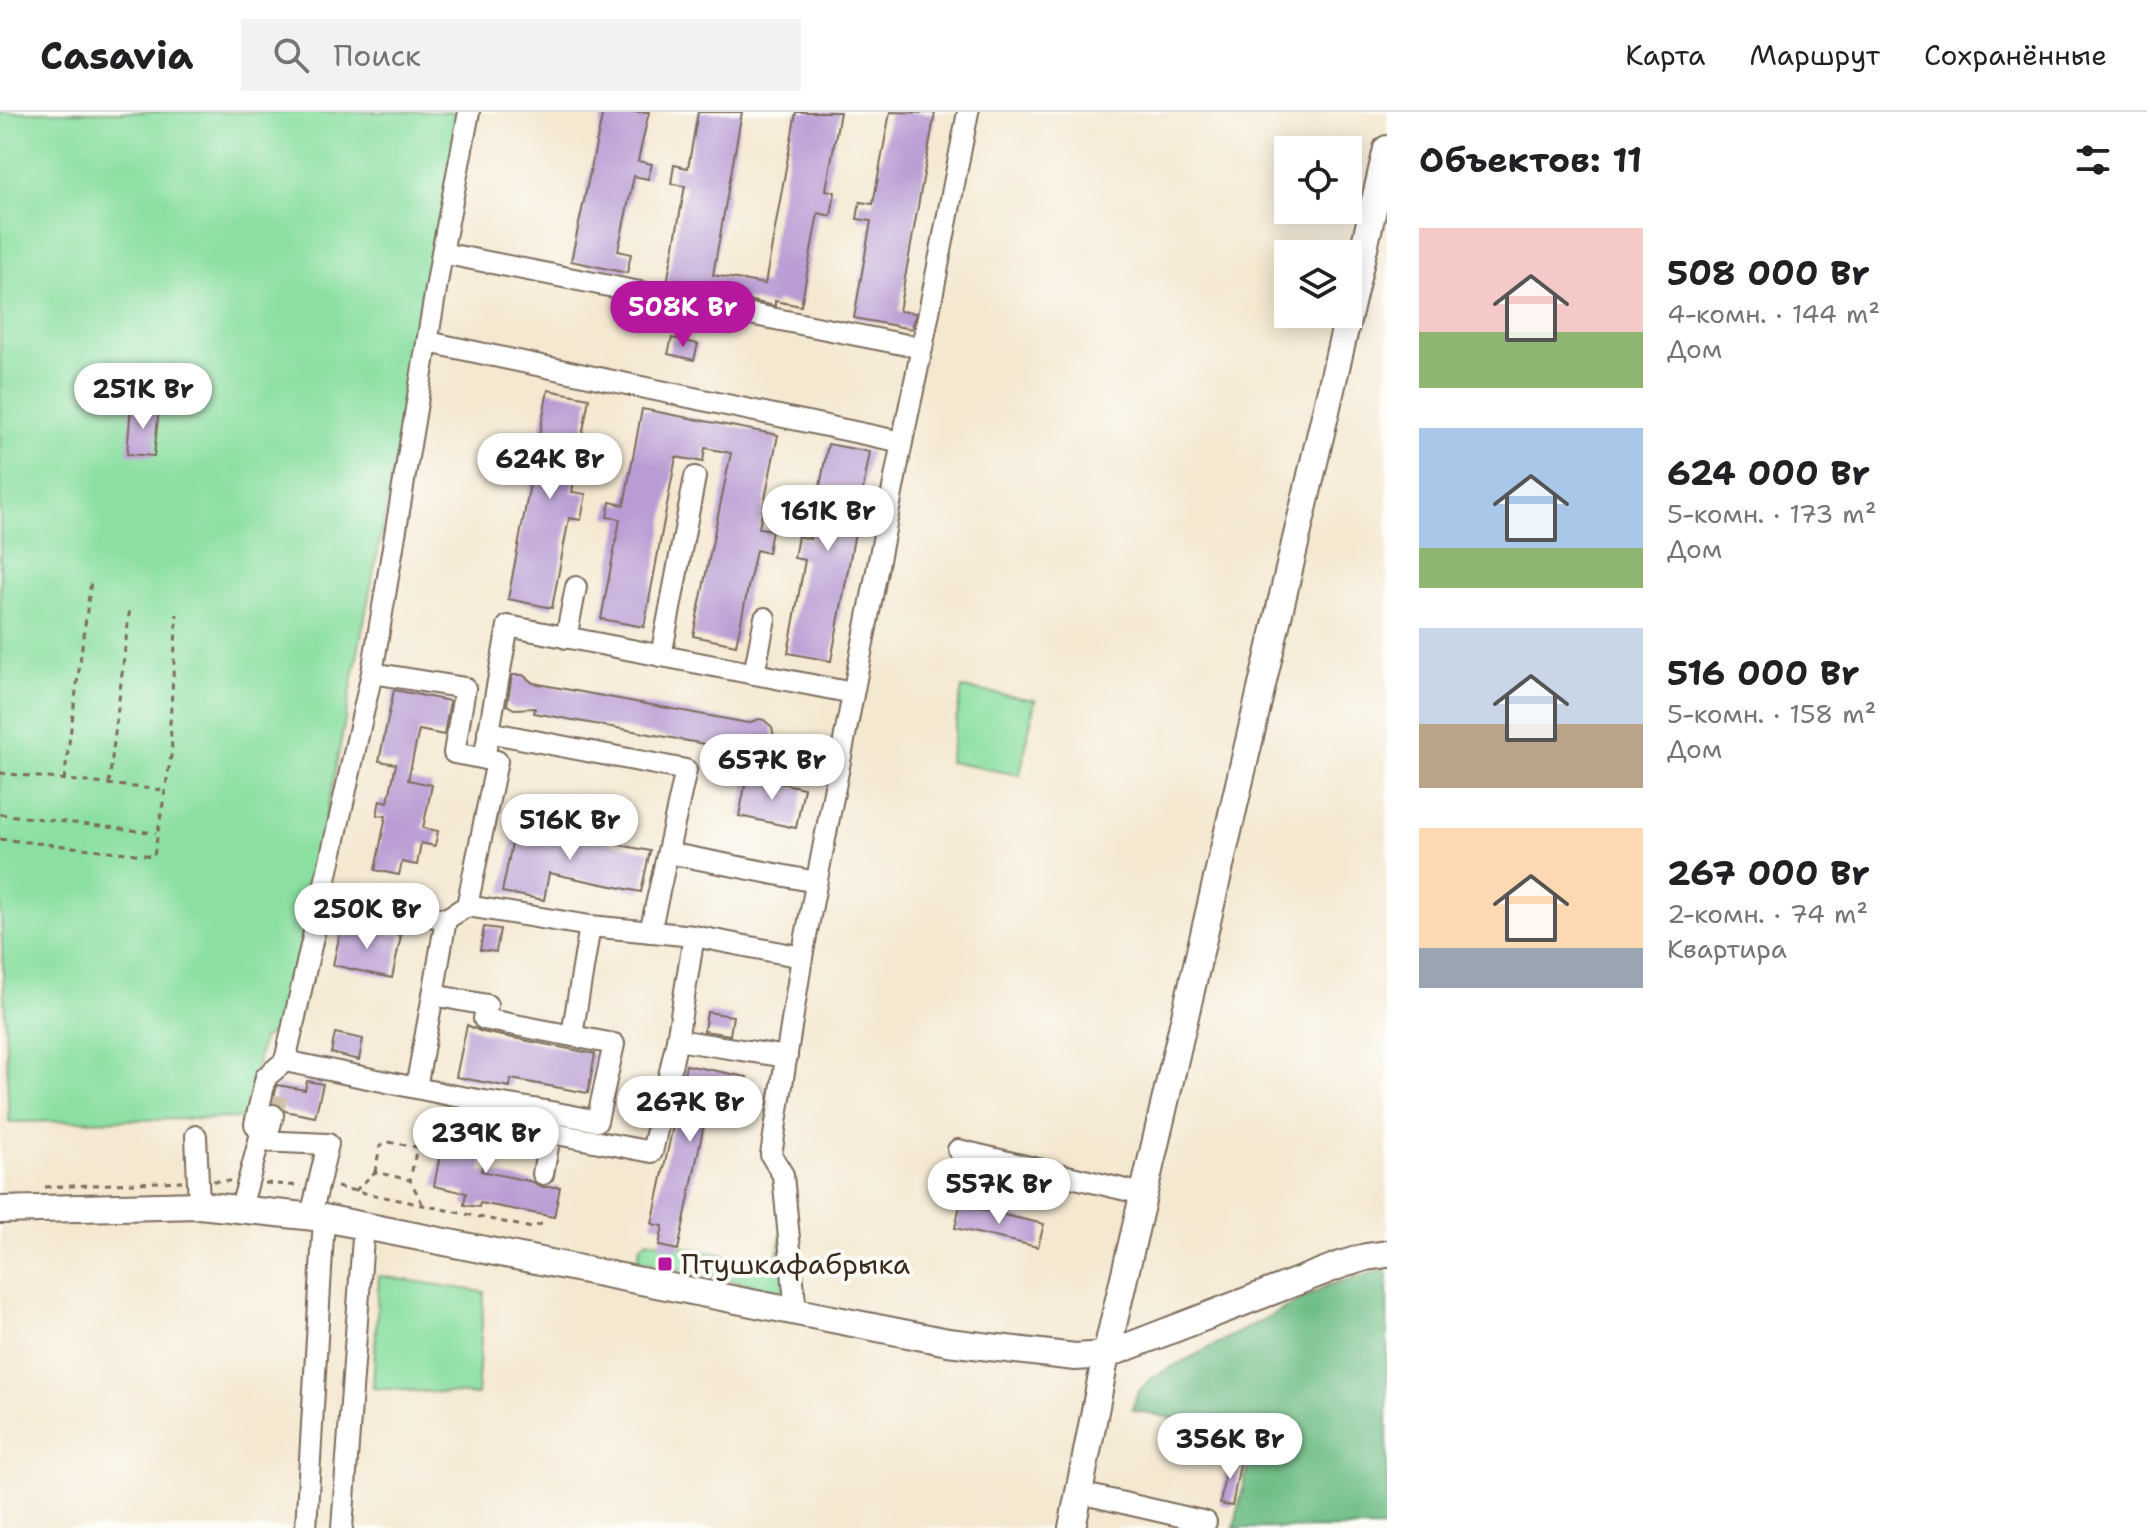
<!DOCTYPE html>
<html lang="ru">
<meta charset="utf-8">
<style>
body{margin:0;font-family:"Shantell Sans",sans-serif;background:#f2f2f2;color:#202124;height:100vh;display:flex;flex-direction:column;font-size:30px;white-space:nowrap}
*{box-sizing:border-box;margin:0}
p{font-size:26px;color:#757577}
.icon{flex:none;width:44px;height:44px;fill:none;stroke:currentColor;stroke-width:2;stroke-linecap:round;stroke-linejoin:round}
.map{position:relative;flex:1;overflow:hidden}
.details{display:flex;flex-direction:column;background:#fff;width:760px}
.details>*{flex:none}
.tools{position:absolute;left:1274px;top:24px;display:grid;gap:16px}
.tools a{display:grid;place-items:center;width:88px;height:88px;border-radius:0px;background:#fff;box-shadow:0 4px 20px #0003;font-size:40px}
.price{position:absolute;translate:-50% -68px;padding:0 18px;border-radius:28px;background:#fff;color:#222;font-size:26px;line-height:52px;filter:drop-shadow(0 2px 4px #0008)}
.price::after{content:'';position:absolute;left:50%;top:48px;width:24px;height:18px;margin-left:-12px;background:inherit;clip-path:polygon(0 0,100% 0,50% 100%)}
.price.current{background:#b5179e;color:#fff}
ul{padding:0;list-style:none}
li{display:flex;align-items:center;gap:24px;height:200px;padding:0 32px}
li span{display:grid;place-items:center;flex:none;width:224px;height:160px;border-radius:0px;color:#555}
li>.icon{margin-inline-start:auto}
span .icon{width:96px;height:96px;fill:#fffc;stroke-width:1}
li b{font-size:34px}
h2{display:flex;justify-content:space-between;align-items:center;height:96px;padding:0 32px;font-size:34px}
header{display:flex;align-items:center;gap:48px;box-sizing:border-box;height:112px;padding:0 40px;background:#fff;border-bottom:2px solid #e0e0e0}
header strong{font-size:38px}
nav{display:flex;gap:44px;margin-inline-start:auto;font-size:28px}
.search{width:560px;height:72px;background:#f2f2f2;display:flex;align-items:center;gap:20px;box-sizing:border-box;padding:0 28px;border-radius:0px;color:#757577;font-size:30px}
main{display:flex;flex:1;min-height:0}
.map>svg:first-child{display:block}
</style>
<header>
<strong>Casavia</strong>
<div class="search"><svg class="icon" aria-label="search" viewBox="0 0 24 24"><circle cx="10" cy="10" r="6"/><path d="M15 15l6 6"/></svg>Поиск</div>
<nav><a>Карта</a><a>Маршрут</a><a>Сохранённые</a></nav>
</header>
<main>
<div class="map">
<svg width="1387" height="1416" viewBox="0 0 1387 1416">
<rect width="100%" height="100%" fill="#fdfcf7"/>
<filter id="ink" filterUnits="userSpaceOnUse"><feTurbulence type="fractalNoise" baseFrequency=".0125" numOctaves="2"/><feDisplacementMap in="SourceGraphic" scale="16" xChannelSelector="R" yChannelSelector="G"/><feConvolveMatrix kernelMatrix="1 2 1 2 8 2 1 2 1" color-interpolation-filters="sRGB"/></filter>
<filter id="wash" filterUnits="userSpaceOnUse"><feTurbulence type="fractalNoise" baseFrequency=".006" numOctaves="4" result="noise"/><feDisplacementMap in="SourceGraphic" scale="32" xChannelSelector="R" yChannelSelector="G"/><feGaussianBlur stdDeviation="1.8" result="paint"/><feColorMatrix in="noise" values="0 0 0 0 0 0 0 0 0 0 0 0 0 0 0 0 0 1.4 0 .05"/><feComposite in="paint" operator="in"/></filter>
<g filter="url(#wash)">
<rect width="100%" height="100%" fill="#f4e8d1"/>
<g fill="#8adfa1" stroke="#628460" stroke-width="2">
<polygon points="0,0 466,0 416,241 286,912 262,927 246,1006 9,1010 0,780"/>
<polygon points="962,576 1035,588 1020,663 949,650"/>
<polygon points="787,1101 784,1180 638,1148 640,1135 647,1128 774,1152"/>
<polygon points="379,1164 484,1180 477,1283 373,1276"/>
</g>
<polygon fill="#6fbe87" stroke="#557452" stroke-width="2" points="1387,1157 1387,1416 1234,1416 1255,1324 1132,1298 1137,1281 1151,1266 1329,1173"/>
<g id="blocks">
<g fill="#b99cd4">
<polygon points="603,0 649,0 638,49 652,52 648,67 634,64 618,139 631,142 627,161 571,149"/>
<polygon points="698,0 742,0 713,163 765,172 796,0 840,0 826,78 835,80 831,104 818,101 801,194 775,189 775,194 667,171 685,74 671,72 674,53 688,56"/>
<polygon points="890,0 935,1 899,199 916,201 912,217 854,206 871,109 857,107 860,90 873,92"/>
<polygon points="672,226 698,232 694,248 668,242"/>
<polygon points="548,278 589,286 572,380 586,382 581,408 569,406 552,496 508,487"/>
<polygon points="131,294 159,296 154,344 127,342"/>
<polygon points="642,297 778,323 759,416 772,418 768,441 756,438 736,533 693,524 731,341 705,336 703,350 676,345 644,515 601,507 620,407 607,405 610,390 624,393"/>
<polygon points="828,332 870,340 831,549 788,541 805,448 794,446 798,424 810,427"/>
<polygon points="512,563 523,563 533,571 748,611 759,607 764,608 772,615 774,625 764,637 755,638 739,631 738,638 534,601 535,596 514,597 507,593"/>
<polygon points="394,578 450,589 444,623 419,618 408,668 432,673 423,716 438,719 435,734 421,731 417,753 402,750 399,763 375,758 386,704 377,703 380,688 388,690 396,652 379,649"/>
<polygon points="747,664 804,676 796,716 739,704"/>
<polygon points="516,712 650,739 641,780 549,761 544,788 502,780"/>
<polygon points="342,812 401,824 392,866 333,853"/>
<polygon points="484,815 500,817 496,840 480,838"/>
<polygon points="707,900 733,904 730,923 704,919"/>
<polygon points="467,913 482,920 595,942 588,981 511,967 510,975 456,965"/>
<polygon points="335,921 363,927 359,948 331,941"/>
<polygon points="686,953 747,965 741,994 709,988 678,1138 659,1134 663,1114 652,1112"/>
<polygon points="307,969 323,972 315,1005 285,999 282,993 273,990 277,973 305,978"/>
<polygon points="447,1007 489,1015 481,1059 533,1070 540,1075 560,1075 554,1105 480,1091 479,1095 464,1093 466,1081 434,1074"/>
<polygon points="960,1093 1044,1112 1038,1135 955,1116"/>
<polygon points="1228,1345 1241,1347 1232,1394 1220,1392"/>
</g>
</g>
</g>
<g filter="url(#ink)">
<use href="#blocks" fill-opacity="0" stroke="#7c6c5d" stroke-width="2"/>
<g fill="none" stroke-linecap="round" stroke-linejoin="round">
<polyline stroke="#cfc2ad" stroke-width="20" stroke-dasharray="20 10" stroke-linecap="butt" points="273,1003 280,974"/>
<defs>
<g id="minor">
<polyline points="428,230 902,330 922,236 442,141"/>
<polyline points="922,236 968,0"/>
<polyline points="566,526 576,475"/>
<polyline points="661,544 695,365"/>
<polyline points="372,561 465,576 454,641 497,649 467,794 446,807 322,785 372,561 442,141 469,0"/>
<polyline points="754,562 765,506"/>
<polyline points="488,620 686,658 650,820"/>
<polyline points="484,647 508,514 853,581"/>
<polyline points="668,741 816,770"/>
<polyline points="467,794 590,814 572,923"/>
<polyline points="590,814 694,824 802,845 902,330"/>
<polyline points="694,824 677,928 787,945"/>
<polyline points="433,883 446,807"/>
<path d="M285,949C340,960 395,972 450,983C499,992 548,998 597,1009L614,932L484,907L487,893L433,883L416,976"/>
<polyline points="551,1021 652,1040 677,928"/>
<polyline points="261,1022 255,1012 266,965 285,949 322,785"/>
<polyline points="196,1024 199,1093"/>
<polyline points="259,1029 328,1032 311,1104"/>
<polyline points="958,1038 1143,1082"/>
<polyline points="543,1062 553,1007"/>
<polyline points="241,1096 261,1022 270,1014 273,1003"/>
<polyline points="796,1201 783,1063 771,1043 802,845"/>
<polyline points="1080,1381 1206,1410"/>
<polyline points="306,1416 324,1106"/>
<polyline points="342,1416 364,1112"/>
</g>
<g id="major">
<polyline points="0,1098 199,1093 324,1106 948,1230 1075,1245 1106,1243 1340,1153 1366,1145 1387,1142"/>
<polyline points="1072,1416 1106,1243 1387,37"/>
</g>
</defs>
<use href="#minor" stroke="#7c6c5d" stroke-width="24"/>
<use href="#major" stroke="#7c6c5d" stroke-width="30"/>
<g stroke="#7c6c5d" stroke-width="3" stroke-dasharray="6 6" stroke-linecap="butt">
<polyline points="0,661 163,678"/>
<polyline points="64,668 91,469"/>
<polyline points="109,672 130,494"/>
<polyline points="0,702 156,721"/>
<polyline points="0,727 154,744 172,638 170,611 177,502"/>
<polyline points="375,1060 380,1034 388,1030 417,1035 410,1068"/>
<polyline points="213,1069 230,1069"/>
<polyline points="265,1071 301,1074"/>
<polyline points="45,1075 182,1069"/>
<polyline points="337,1075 532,1116 543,1111"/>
<polyline points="355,1079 375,1060 410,1068 423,1093"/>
</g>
<use href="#minor" stroke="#fff" stroke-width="20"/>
<use href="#major" stroke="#fff" stroke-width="26"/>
</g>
</g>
<rect fill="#b5179e" stroke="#fdfcf7" stroke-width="3" x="657" y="1144" width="16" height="16" rx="4"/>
<g text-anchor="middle" stroke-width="8" stroke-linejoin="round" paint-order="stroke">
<g font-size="28" fill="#3b2a1e" stroke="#fdfcf7" text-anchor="start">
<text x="681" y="1162">Птушкафабрыка</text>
</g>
</g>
</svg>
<div class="tools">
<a><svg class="icon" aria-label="locate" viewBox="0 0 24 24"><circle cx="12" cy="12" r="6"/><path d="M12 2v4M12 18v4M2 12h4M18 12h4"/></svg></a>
<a><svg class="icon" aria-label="layers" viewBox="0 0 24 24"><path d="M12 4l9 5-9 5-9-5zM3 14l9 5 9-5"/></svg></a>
</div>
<b class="price current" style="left:683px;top:237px">508K Br</b>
<b class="price" style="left:143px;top:319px">251K Br</b>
<b class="price" style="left:550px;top:389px">624K Br</b>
<b class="price" style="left:828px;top:441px">161K Br</b>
<b class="price" style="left:772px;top:690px">657K Br</b>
<b class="price" style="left:570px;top:750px">516K Br</b>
<b class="price" style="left:367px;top:839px">250K Br</b>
<b class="price" style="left:690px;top:1032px">267K Br</b>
<b class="price" style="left:486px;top:1063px">239K Br</b>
<b class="price" style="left:999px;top:1114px">557K Br</b>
<b class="price" style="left:1230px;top:1369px">356K Br</b>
</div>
<section class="details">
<h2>Объектов: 11<svg class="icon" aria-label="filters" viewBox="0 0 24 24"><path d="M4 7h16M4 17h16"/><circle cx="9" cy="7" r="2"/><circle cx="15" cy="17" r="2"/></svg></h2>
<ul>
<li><span style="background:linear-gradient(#f6c9c9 65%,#8fb573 0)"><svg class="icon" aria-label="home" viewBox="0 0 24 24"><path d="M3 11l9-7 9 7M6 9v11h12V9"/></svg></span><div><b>508 000 Br</b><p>4-комн. · 144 m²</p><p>Дом</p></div></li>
<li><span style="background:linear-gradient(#a9c7e8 75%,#8fb573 0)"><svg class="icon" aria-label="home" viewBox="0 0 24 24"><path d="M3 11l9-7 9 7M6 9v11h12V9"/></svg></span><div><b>624 000 Br</b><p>5-комн. · 173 m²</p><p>Дом</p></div></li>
<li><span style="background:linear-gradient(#c9d6e8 60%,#b9a48a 0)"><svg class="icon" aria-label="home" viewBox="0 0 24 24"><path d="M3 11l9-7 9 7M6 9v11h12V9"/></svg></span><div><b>516 000 Br</b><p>5-комн. · 158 m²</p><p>Дом</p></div></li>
<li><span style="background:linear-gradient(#ffd9b3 75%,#9aa5b1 0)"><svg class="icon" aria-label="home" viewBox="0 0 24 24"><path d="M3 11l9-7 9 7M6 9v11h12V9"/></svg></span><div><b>267 000 Br</b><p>2-комн. · 74 m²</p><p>Квартира</p></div></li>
</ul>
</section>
</main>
